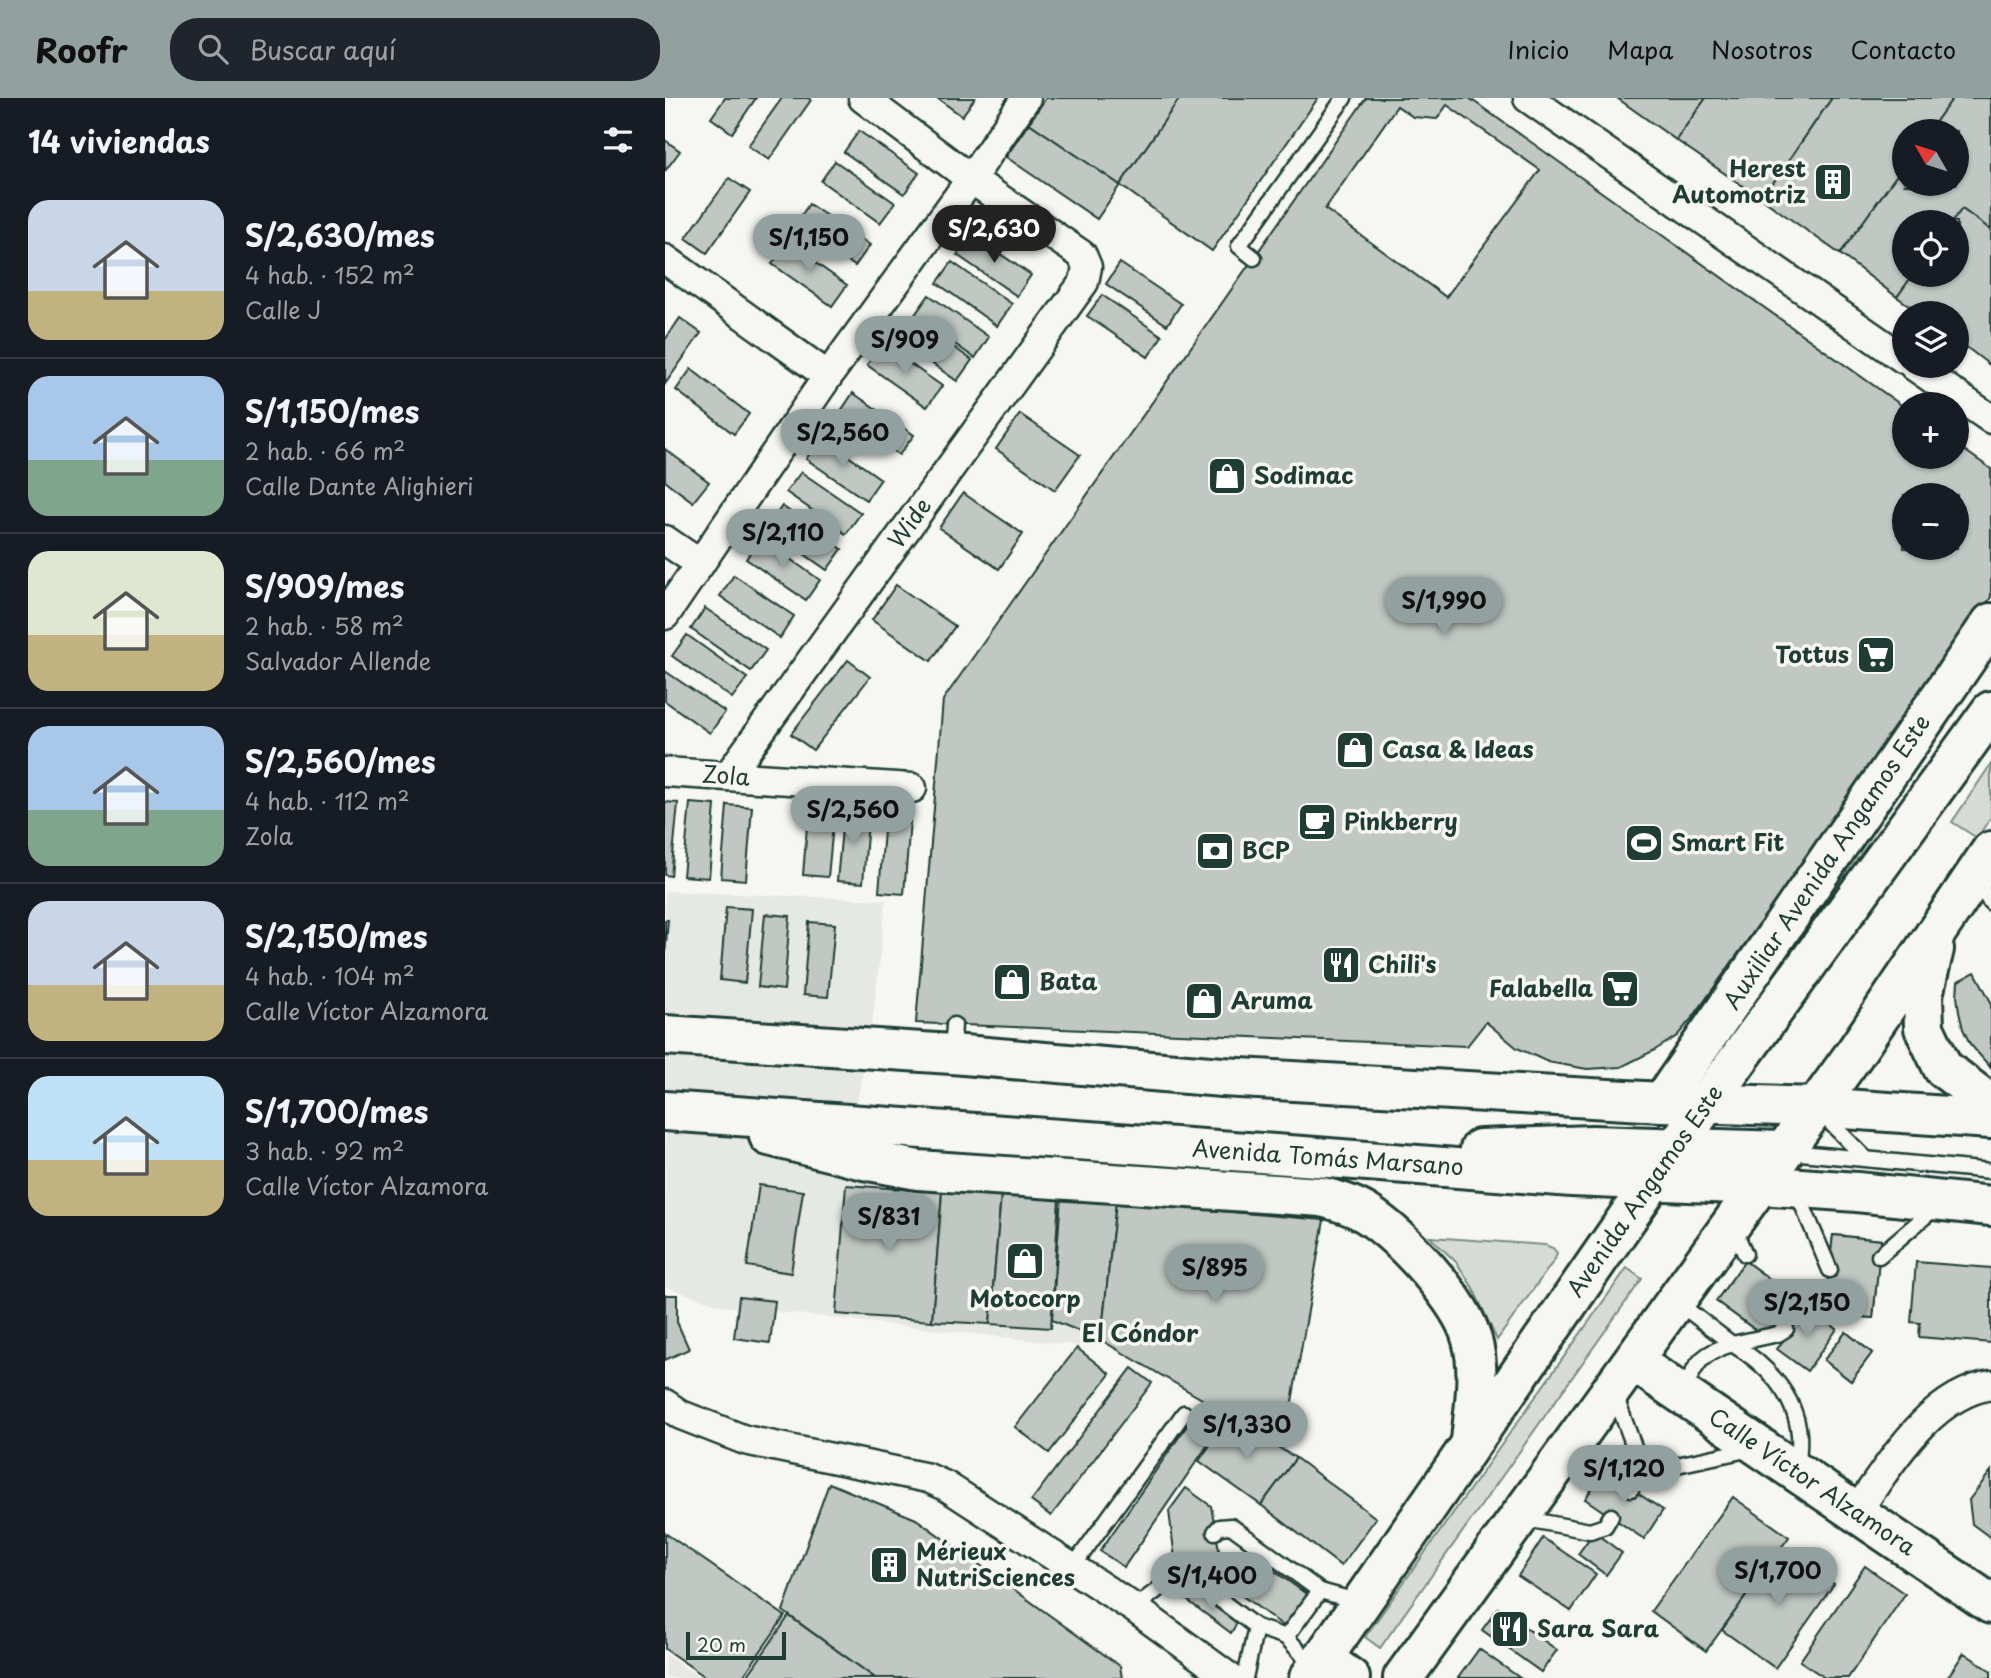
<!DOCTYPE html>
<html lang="es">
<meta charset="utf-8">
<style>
body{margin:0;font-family:"Playpen Sans",sans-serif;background:#20242c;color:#f1f3f6;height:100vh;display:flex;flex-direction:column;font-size:26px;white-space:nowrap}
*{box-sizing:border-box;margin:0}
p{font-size:23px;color:#9ea1a6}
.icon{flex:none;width:38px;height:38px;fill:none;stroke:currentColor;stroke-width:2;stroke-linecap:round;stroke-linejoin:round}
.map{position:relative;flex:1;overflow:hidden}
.drawer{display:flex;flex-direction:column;background:#171b24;width:665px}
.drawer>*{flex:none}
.needle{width:46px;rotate:309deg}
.fabs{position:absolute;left:1227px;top:21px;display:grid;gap:14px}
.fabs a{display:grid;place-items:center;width:77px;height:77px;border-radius:50%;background:#171b24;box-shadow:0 2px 5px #0004;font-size:35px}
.scale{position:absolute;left:21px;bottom:18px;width:100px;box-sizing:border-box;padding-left:7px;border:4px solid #1f3d34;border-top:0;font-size:19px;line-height:24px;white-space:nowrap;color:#1f3d34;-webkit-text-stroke:5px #f6f6f2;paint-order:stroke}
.price{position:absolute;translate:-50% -60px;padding:0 16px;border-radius:24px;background:#92a19f;color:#111;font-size:23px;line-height:46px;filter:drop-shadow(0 2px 4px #0008)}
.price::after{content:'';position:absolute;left:50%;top:42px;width:21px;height:16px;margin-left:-10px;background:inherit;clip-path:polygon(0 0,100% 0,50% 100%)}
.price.on{background:#222;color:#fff}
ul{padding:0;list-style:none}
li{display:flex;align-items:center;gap:21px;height:175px;padding:0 28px}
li+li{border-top:2px solid #363941}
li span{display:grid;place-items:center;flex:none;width:196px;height:140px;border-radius:21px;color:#555}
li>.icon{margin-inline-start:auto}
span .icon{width:84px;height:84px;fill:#fffc;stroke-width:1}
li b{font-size:30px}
h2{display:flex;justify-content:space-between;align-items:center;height:84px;padding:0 28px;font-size:30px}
header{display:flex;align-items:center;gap:42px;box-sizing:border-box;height:98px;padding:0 35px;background:#92a19f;color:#111}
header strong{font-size:33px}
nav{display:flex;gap:38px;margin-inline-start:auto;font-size:24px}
.search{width:490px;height:63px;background:#20242c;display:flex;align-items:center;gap:18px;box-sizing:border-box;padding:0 24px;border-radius:28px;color:#9ea1a6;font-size:26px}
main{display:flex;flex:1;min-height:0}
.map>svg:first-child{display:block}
</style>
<header>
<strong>Roofr</strong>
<div class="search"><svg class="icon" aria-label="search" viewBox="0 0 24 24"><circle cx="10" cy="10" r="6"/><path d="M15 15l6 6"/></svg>Buscar aquí</div>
<nav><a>Inicio</a><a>Mapa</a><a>Nosotros</a><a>Contacto</a></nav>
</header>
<main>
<section class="drawer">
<h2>14 viviendas<svg class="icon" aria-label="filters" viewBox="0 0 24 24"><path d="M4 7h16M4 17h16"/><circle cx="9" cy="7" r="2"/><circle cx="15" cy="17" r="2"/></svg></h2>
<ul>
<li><span style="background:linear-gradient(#c9d6e8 65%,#c2b280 0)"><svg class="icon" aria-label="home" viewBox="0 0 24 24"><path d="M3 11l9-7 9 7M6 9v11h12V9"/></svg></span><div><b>S/2,630/mes</b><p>4 hab. · 152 m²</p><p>Calle J</p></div></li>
<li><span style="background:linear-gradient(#a9c7e8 60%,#7fa58c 0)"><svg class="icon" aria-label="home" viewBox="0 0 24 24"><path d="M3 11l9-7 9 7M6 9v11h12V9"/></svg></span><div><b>S/1,150/mes</b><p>2 hab. · 66 m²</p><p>Calle Dante Alighieri</p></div></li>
<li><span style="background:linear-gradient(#dfe7d0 60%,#c2b280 0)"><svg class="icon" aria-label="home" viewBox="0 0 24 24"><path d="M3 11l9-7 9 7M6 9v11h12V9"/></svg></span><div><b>S/909/mes</b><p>2 hab. · 58 m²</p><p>Salvador Allende</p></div></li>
<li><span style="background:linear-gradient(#a9c7e8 60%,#7fa58c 0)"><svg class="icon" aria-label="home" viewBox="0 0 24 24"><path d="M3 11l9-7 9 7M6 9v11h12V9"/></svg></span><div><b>S/2,560/mes</b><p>4 hab. · 112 m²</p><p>Zola</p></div></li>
<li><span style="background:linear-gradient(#c9d6e8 60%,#c2b280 0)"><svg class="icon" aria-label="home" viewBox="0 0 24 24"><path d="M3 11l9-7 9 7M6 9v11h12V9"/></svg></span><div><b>S/2,150/mes</b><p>4 hab. · 104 m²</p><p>Calle Víctor Alzamora</p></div></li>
<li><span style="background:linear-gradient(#bfe0f5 60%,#c2b280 0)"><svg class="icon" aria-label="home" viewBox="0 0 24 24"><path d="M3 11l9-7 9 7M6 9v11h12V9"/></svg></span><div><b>S/1,700/mes</b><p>3 hab. · 92 m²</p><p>Calle Víctor Alzamora</p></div></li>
</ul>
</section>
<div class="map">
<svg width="1326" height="1580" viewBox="0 0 1326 1580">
<rect width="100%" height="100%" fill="#f6f6f2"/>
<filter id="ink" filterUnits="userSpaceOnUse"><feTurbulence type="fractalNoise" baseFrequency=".0143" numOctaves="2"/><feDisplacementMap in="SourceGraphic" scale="14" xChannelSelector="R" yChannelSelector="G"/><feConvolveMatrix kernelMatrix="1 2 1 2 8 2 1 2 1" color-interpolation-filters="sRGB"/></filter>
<g filter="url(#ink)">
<g fill="#e6e8e4">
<polygon points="0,793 221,802 209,912 179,1072 454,1093 427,1249 59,1208 0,1189"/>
<polygon points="0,1556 35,1580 0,1580"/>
</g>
<g fill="#d6dbd6" stroke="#7a8c85" stroke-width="2">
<polygon points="1326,666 1326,719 1312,740 1287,724"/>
<polygon points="765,1139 880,1147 888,1150 892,1155 890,1161 832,1242 808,1190 792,1165"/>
<polygon points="962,1170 977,1181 715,1550 700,1539"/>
</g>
<g fill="#c1c8c3" stroke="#1f3d34" stroke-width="2" fill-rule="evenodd">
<polygon points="60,0 91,0 67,35 46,20"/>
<polygon points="117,0 143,0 146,2 104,62 83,48"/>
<polygon points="272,0 310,0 297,18"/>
<polygon points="381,0 515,0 455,87 364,25"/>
<polygon points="515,0 653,0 547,153 455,87"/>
<path d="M701,0H804L1239,309V359H1292V347L1326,371V499L1028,919L1012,938L990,952L956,969L922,971L883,964L852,950L821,924L802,948L251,925L278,602ZM782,7L875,72L781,199L660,111L732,8L748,19L772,21ZM1239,397H1292V450H1239Z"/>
<polygon points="952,0 1041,0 1011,42"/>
<polygon points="1041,0 1167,0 1097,101 1011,42"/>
<polygon points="1167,0 1288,0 1264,33 1239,33 1239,67 1175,156 1097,101"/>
<polygon points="1288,0 1326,0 1326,132 1297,111 1287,124 1239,124 1239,177 1248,177 1232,199 1175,156 1239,67 1239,86 1292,86 1292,33 1264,33"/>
<polygon points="364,25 455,87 432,121 341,59"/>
<polygon points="194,33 254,75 239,96 179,54"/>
<polygon points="0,42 15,53 0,73"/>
<polygon points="170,63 230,105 215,125 156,83"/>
<polygon points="64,80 85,94 42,155 21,140"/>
<polygon points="144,106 205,147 190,168 130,127"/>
<polygon points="1297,111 1326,132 1326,268 1292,242 1292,215 1255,215 1232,199 1248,177 1292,177 1292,124 1287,124"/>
<polygon points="306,136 366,177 352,198 292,157"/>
<polygon points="122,145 182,187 167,208 107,166"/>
<polygon points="287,164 347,206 332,228 272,185"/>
<polygon points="455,165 516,206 502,227 441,186"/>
<polygon points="264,197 324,239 310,260 249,218"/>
<polygon points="437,197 497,238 483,259 422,218"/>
<polygon points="15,220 36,235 0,286 0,242"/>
<polygon points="247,220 307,262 292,283 232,241"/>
<polygon points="217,246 277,288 262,309 202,267"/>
<polygon points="26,271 84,316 69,336 11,292"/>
<polygon points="188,295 249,337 234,357 174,316"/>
<polygon points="355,316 415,357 390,392 331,351"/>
<polygon points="156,339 216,381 201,402 141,361"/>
<polygon points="0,351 44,384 28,404 0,383"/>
<polygon points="136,374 196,415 181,436 121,394"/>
<polygon points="298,395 358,436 334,471 274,430"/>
<polygon points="117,408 177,451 162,472 102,430"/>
<polygon points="95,440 155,482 141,502 81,461"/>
<polygon points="69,477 129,518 115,540 55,498"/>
<polygon points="231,487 290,528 266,563 207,522"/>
<polygon points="40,510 101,552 86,573 26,531"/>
<polygon points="22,537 82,580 67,600 7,558"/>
<polygon points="183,562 205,579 148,652 126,636"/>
<polygon points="0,573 60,614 45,635 0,603"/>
<polygon points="0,704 13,705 6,778 0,777"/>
<polygon points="144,704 170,706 163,779 138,777"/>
<polygon points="25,705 50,707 44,780 18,778"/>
<polygon points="62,707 87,709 81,782 56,780"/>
<polygon points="179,710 204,712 198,785 172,783"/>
<polygon points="220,720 245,723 239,796 214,794"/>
<polygon points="61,809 87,811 80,885 55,882"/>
<polygon points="100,816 125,818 119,892 93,889"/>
<polygon points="0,822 3,822 0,858"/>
<polygon points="144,824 170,826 163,899 138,897"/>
<polygon points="1310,874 1326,904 1326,970 1305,946 1298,931 1294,914 1292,898 1293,883"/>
<polygon points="94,1087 138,1093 126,1175 82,1168"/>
<polygon points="181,1087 277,1094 267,1223 171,1216"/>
<polygon points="277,1094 336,1097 325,1226 267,1223"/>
<polygon points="336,1097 394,1100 386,1230 325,1226"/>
<polygon points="396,1099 451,1104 436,1242 387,1222"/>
<polygon points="451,1104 659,1122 619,1349 436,1242"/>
<polygon points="1168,1137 1216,1142 1208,1220 1159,1216"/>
<polygon points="1168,1137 1216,1142 1208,1220 1159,1216"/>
<polygon points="1080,1163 1136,1204 1107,1244 1051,1203"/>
<polygon points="1080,1163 1136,1204 1107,1244 1051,1203"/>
<polygon points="1251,1164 1326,1170 1326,1245 1254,1239 1255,1225 1246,1224"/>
<polygon points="0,1197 12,1197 12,1224 24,1251 0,1262"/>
<polygon points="74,1199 110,1203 105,1245 69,1240"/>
<polygon points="1143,1209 1172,1231 1142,1273 1112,1251"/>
<polygon points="1181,1234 1207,1255 1186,1283 1159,1262"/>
<polygon points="1181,1234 1207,1255 1186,1283 1159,1262"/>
<polygon points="412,1250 445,1276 384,1355 350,1329"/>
<polygon points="467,1270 487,1285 386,1418 366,1403"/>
<polygon points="537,1306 560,1322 459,1469 435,1453"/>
<polygon points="564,1320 631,1360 596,1407 534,1363"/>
<polygon points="631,1360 711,1420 676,1468 596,1407"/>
<polygon points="939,1373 998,1412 979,1441 920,1401"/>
<polygon points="1326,1373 1326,1440 1307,1426 1304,1402"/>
<polygon points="164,1385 251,1421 455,1568 457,1580 210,1580 118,1513"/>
<polygon points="521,1390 546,1408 555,1457 536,1482 510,1461 504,1413"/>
<polygon points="1068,1399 1124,1439 1041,1553 986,1513"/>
<polygon points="929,1434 957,1455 941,1477 913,1456"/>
<polygon points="0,1435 120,1518 77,1580 42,1580 0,1551"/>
<polygon points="878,1440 931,1476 906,1513 853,1478"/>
<polygon points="1116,1449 1169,1486 1110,1570 1057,1532"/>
<polygon points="594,1462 647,1500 624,1532 572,1494"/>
<polygon points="1200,1468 1240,1496 1183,1580 1160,1580 1135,1563"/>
<polygon points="528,1493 572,1525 566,1535 522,1502"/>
<polygon points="833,1510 892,1552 876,1574 817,1532"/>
<polygon points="124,1518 210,1580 81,1580"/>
<polygon points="814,1551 855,1580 793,1580"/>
<polygon points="1299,1555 1326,1573 1326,1580 1282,1580"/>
</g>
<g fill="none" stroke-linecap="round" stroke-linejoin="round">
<defs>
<g id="lane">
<polyline points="589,160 574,148 679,0"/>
<polyline points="1309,781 1326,805"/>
<polyline points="287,954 289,927"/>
<polyline points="1157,1016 1200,1060"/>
<polyline points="1125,1054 1326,1073"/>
<polyline points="1131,1092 1165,1172"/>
<polyline points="1068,1128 1080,1156"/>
<polyline points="1214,1158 1271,1109"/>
<polyline points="1012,1204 1067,1246 1113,1236 1121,1231"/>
<polyline points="1156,1205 1162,1200"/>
<polyline points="949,1294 975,1365 975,1375 966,1391"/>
<path d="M1017,1295C1033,1264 1033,1257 1067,1246C1100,1265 1130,1296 1134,1336C1135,1347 1133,1359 1133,1369"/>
<polyline points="975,1375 1086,1351"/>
<polyline points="856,1420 925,1433 940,1428 946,1418"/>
<polyline points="550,1434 554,1429 566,1428 655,1493"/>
<polyline points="407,1470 519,1315"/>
<polyline points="469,1510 517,1473 591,1529 580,1580"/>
<polyline points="591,1529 621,1539"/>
<polyline points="650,1570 621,1539 655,1493 695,1504"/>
</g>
<g id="street">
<polyline points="863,0 1239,261"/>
<polyline points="0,161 163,278"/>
<polyline points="1249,268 1326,321"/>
<polyline points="0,442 35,466"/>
<polyline points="0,517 163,278 306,81 361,0"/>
<polyline points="0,674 247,690"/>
<polyline points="63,678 419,184 422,169 417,157 306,81 198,0"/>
<polyline points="0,1306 16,1317 80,1342 263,1380 281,1388 469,1510 565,1580"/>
<path d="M1191,1414C1225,1367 1264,1297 1326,1287"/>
</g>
<g id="secondary">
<polyline points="997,1004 1326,525"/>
<polyline points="968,1263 1326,1506"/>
</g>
<g id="primary">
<polyline points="1269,851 1258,897 1259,930 1278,970 1316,999 1326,1004"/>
<polyline points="0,937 287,956 557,979 997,1004 1150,1009 1326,1021"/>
<polyline points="0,1013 638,1058 907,1079 1094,1087 1192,1094 1326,1108"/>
<path d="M104,1038L199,1062L253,1072L657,1099C673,1103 688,1107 702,1116C736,1138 797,1202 807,1242C816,1274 809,1310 806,1343"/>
<polyline points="815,1051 927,1047 1118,1053"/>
<polyline points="657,1560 685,1580"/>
<polyline points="644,1580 1041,1006 1326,613"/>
<polyline points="738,1580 1190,955 1326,753"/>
</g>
</defs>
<use href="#lane" stroke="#1f3d34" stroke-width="19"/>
<use href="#street" stroke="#1f3d34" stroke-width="33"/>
<use href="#secondary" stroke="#1f3d34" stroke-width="44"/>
<use href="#primary" stroke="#1f3d34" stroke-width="44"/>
<use href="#lane" stroke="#f6f6f2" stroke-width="14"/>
<use href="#street" stroke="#f6f6f2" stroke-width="28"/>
<use href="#secondary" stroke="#f6f6f2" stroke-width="38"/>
<use href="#primary" stroke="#f6f6f2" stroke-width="38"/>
</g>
</g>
<defs>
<symbol id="building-square" viewBox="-11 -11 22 22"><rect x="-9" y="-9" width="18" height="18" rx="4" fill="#1f3d34" stroke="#f6f6f2"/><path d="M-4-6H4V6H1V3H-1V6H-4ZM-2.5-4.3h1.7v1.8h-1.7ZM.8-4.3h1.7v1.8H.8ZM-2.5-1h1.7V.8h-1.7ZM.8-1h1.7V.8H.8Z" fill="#fff"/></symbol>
<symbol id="shop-square" viewBox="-11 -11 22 22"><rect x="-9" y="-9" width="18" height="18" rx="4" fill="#1f3d34" stroke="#f6f6f2"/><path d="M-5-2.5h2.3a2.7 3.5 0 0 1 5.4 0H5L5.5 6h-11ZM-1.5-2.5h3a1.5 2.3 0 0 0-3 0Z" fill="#fff"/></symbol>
<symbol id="supermarket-square" viewBox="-11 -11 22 22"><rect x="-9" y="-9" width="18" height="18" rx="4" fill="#1f3d34" stroke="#f6f6f2"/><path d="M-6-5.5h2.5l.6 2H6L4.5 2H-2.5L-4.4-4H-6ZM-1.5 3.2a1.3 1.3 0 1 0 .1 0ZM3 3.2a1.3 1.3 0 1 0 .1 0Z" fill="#fff"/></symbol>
<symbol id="cafe-square" viewBox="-11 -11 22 22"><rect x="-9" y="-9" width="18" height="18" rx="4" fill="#1f3d34" stroke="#f6f6f2"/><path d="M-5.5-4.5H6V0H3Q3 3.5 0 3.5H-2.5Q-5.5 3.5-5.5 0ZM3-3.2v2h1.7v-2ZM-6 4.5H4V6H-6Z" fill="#fff"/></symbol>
<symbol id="stadium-square" viewBox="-11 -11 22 22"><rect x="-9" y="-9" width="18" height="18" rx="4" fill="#1f3d34" stroke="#f6f6f2"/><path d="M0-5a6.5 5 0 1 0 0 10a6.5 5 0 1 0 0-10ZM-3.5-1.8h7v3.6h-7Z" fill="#fff"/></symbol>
<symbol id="bank-square" viewBox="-11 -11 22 22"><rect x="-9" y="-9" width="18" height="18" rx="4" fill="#1f3d34" stroke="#f6f6f2"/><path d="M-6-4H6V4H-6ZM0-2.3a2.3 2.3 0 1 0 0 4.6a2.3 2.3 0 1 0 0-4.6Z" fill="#fff"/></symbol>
<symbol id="restaurant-square" viewBox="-11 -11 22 22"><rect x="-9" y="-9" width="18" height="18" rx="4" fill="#1f3d34" stroke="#f6f6f2"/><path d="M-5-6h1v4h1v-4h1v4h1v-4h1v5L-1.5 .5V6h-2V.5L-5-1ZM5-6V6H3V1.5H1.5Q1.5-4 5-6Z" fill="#fff"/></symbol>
</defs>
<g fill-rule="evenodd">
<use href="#building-square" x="1146" y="62" width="44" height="44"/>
<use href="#shop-square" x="540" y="356" width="44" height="44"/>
<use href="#supermarket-square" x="1189" y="535" width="44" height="44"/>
<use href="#shop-square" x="668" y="630" width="44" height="44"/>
<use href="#cafe-square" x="630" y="702" width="44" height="44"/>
<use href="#stadium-square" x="957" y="723" width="44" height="44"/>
<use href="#bank-square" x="528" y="731" width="44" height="44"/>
<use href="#restaurant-square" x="654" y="845" width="44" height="44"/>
<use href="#shop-square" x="325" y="862" width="44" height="44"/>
<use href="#supermarket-square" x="933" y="869" width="44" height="44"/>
<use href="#shop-square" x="517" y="881" width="44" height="44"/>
<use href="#shop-square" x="338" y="1141" width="44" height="44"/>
<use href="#building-square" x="202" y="1445" width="44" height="44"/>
<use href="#restaurant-square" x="823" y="1509" width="44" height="44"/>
</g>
<g text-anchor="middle" stroke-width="7" stroke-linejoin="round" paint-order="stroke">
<g font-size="23" font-weight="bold" fill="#1f3d34" stroke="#f6f6f2" text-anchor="start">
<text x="1141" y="79" text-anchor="end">Herest<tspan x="1141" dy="26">Automotriz</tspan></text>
<text x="589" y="386">Sodimac</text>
<text x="1184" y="565" text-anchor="end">Tottus</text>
<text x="717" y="660">Casa &amp; Ideas</text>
<text x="679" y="732">Pinkberry</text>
<text x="1006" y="753">Smart Fit</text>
<text x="577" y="761">BCP</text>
<text x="703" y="875">Chili's</text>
<text x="374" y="892">Bata</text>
<text x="928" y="899" text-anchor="end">Falabella</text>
<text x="566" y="911">Aruma</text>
<text x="360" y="1209" text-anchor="middle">Motocorp</text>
<text x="251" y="1462">Mérieux<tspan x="251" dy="26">NutriSciences</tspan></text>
<text x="872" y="1539">Sara Sara</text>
</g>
<g font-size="23" fill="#1f3d34" stroke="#f6f6f2">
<text transform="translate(245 425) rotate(-54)" y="8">Wide</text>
<text transform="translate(61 678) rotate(4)" y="8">Zola</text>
<text transform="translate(1162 764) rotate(-56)" y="8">Auxiliar Avenida Angamos Este</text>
<text transform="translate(663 1060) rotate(4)" y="8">Avenida Tomás Marsano</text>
<text transform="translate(980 1093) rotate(-55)" y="8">Avenida Angamos Este</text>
<text transform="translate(1147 1384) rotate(34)" y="8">Calle Víctor Alzamora</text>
</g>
<g font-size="24" font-weight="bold" fill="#1f3d34" stroke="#f6f6f2">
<text x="475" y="1244">El Cóndor</text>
</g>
</g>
</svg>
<div class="fabs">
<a><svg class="needle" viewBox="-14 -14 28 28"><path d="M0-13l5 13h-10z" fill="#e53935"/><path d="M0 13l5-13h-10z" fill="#9ea1a6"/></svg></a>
<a><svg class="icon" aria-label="locate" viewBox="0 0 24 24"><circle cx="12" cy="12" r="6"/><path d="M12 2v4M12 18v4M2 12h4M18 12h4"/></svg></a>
<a><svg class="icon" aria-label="layers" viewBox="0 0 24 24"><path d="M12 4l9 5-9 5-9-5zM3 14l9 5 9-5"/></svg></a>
<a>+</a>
<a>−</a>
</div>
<div class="scale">20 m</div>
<b class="price on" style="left:329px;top:167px">S/2,630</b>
<b class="price" style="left:144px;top:176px">S/1,150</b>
<b class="price" style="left:240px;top:278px">S/909</b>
<b class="price" style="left:178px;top:371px">S/2,560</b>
<b class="price" style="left:118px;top:471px">S/2,110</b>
<b class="price" style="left:779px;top:539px">S/1,990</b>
<b class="price" style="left:188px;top:748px">S/2,560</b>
<b class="price" style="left:224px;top:1155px">S/831</b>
<b class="price" style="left:550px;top:1206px">S/895</b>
<b class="price" style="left:1142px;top:1241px">S/2,150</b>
<b class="price" style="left:582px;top:1363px">S/1,330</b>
<b class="price" style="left:959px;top:1407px">S/1,120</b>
<b class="price" style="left:1113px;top:1509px">S/1,700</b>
<b class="price" style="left:547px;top:1514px">S/1,400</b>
</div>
</main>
